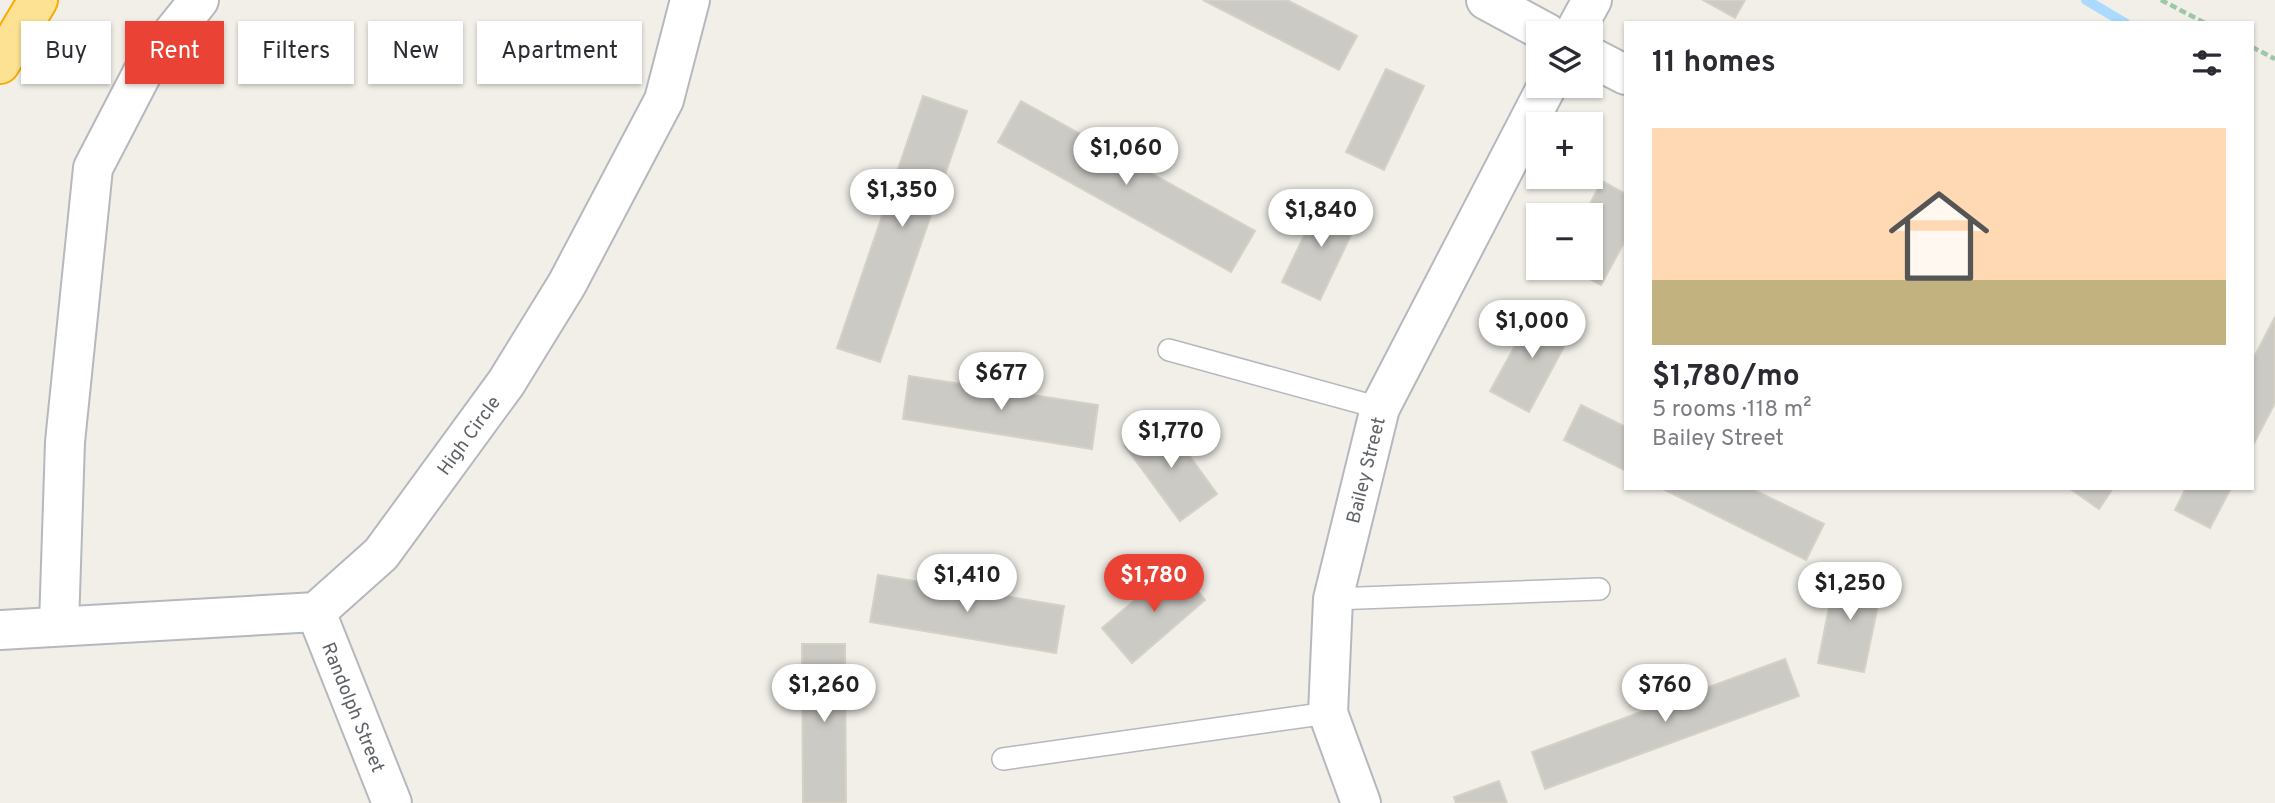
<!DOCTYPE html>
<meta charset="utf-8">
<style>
body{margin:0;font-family:Overpass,sans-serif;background:#f2f2f3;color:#2b2b33;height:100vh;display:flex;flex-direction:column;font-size:26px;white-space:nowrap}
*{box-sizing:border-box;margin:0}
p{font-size:23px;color:#7c7c81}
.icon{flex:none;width:38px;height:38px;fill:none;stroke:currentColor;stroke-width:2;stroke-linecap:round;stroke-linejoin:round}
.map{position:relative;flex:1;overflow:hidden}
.side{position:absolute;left:1624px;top:21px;width:630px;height:469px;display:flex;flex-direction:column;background:#fff;border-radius:0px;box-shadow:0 2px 5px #0004}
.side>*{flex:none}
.banner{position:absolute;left:21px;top:21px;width:665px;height:63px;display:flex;gap:14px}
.buttons{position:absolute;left:1526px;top:21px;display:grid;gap:14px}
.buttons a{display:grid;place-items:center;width:77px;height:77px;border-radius:0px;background:#fff;box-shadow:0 2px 5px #0004;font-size:35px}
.price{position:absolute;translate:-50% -60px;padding:0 16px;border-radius:24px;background:#fff;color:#222;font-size:23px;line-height:46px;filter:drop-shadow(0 2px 4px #0008)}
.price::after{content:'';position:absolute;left:50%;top:42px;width:21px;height:16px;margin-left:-10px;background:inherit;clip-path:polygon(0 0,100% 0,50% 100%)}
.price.on{background:#ea4335;color:#fff}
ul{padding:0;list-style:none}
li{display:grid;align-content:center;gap:14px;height:371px;padding:0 28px}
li+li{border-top:2px solid #e1e1e2}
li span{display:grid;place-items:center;height:217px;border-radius:0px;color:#555}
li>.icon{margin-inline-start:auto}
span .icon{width:126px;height:126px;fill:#fffc;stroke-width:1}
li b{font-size:30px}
h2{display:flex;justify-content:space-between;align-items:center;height:84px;padding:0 28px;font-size:30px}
.tag{padding:0 24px;border-radius:0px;background:#fff;box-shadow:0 2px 5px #0004;font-size:24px;line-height:63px}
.tag.on{background:#ea4335;color:#fff}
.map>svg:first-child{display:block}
</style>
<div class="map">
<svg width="2275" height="803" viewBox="0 0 2275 803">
<rect width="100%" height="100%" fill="#f1efe8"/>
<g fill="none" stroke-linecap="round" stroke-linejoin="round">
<polyline stroke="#aadaff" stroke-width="10" points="2086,0 2125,23"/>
</g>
<g fill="#cccac5" stroke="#d6d1c6" stroke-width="2">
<polygon points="1203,0 1287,0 1357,36 1339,70"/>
<polygon points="1703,0 1745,0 1735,18"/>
<polygon points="1386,69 1424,86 1384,170 1346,152"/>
<polygon points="923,96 967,111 880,362 837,348"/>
<polygon points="1021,101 1255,231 1231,272 998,142"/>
<polygon points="1602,181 1626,194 1626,239 1601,285 1569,268 1591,268 1591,215 1584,215"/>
<polygon points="1322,198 1360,216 1320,300 1282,282"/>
<polygon points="1536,308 1574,328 1529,412 1490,391"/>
<polygon points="2275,317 2275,403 2252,447 2252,361"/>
<polygon points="909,376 1098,405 1092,449 903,419"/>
<polygon points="1581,405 1626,427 1626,471 1564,440"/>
<polygon points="1163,419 1217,494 1180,521 1125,446"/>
<polygon points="1661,488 1750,488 1824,524 1806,560"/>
<polygon points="2069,488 2113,488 2099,509"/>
<polygon points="2186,488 2231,488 2210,528 2175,510"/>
<polygon points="1176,565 1205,600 1132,663 1102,628"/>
<polygon points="1836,572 1883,581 1864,672 1818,663"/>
<polygon points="878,575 1064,606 1056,653 870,622"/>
<polygon points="802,644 845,644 846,803 803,803"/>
<polygon points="1785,659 1799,696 1545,789 1532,752"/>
<polygon points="1499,781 1507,803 1456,803 1454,797"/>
</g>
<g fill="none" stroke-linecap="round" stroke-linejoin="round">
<defs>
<g id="lane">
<polyline points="1169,350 1380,408"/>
<polyline points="1333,599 1599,589"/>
<polyline points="1003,759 1328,713"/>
</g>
<g id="street">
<polyline points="1486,0 1547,33"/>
<polyline points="1574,33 1592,0"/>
<polyline points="1591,57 1626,75"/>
<polyline points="316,612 392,803"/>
<polyline points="59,625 65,442 93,168 146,66 199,0"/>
<polyline points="0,630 316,612 381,554 506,383 567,284 664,100 690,0"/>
<polyline points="1361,803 1328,713 1333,599 1380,408 1547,86"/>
</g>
<polyline id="highway" points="0,64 38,0"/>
</defs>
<use href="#lane" stroke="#b5b8bc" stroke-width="24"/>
<use href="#street" stroke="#b5b8bc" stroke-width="42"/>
<use href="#highway" stroke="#f9ab00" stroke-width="42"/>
<g stroke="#9cc7a9" stroke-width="4.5" stroke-dasharray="7 3.5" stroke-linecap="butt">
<polyline points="2161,0 2205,23"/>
<polyline points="2252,47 2275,59"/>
</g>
<use href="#lane" stroke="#fff" stroke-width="21"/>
<use href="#street" stroke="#fff" stroke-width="38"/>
<use href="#highway" stroke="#fde293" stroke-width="38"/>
</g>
<g text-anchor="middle" stroke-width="5" stroke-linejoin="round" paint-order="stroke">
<g font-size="19" fill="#5f6368" stroke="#fff">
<text transform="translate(468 435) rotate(-54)" y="7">High Circle</text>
<text transform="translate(1365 470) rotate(-76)" y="7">Bailey Street</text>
<text transform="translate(354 707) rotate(68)" y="7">Randolph Street</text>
</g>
</g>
</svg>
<div class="buttons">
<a><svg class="icon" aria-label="layers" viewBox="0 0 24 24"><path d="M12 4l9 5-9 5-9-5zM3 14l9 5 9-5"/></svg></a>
<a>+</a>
<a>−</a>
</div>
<b class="price" style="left:1126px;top:187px">$1,060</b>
<b class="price" style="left:902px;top:229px">$1,350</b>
<b class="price" style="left:1321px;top:249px">$1,840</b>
<b class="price" style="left:1532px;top:360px">$1,000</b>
<b class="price" style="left:1001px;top:412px">$677</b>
<b class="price" style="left:1171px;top:470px">$1,770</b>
<b class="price" style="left:967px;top:614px">$1,410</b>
<b class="price on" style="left:1154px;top:614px">$1,780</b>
<b class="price" style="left:1850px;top:622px">$1,250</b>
<b class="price" style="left:824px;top:724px">$1,260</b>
<b class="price" style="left:1665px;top:724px">$760</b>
<div class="banner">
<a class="tag">Buy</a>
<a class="tag on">Rent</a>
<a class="tag">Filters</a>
<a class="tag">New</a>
<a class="tag">Apartment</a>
</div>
<section class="side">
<h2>11 homes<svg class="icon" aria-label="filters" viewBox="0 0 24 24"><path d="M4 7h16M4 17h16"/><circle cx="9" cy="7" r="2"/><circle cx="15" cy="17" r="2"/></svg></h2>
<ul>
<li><span style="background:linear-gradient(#ffd9b3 70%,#c2b280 0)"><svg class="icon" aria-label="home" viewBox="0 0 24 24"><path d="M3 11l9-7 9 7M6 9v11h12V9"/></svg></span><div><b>$1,780/mo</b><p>5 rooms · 118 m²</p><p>Bailey Street</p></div></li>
</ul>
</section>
</div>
